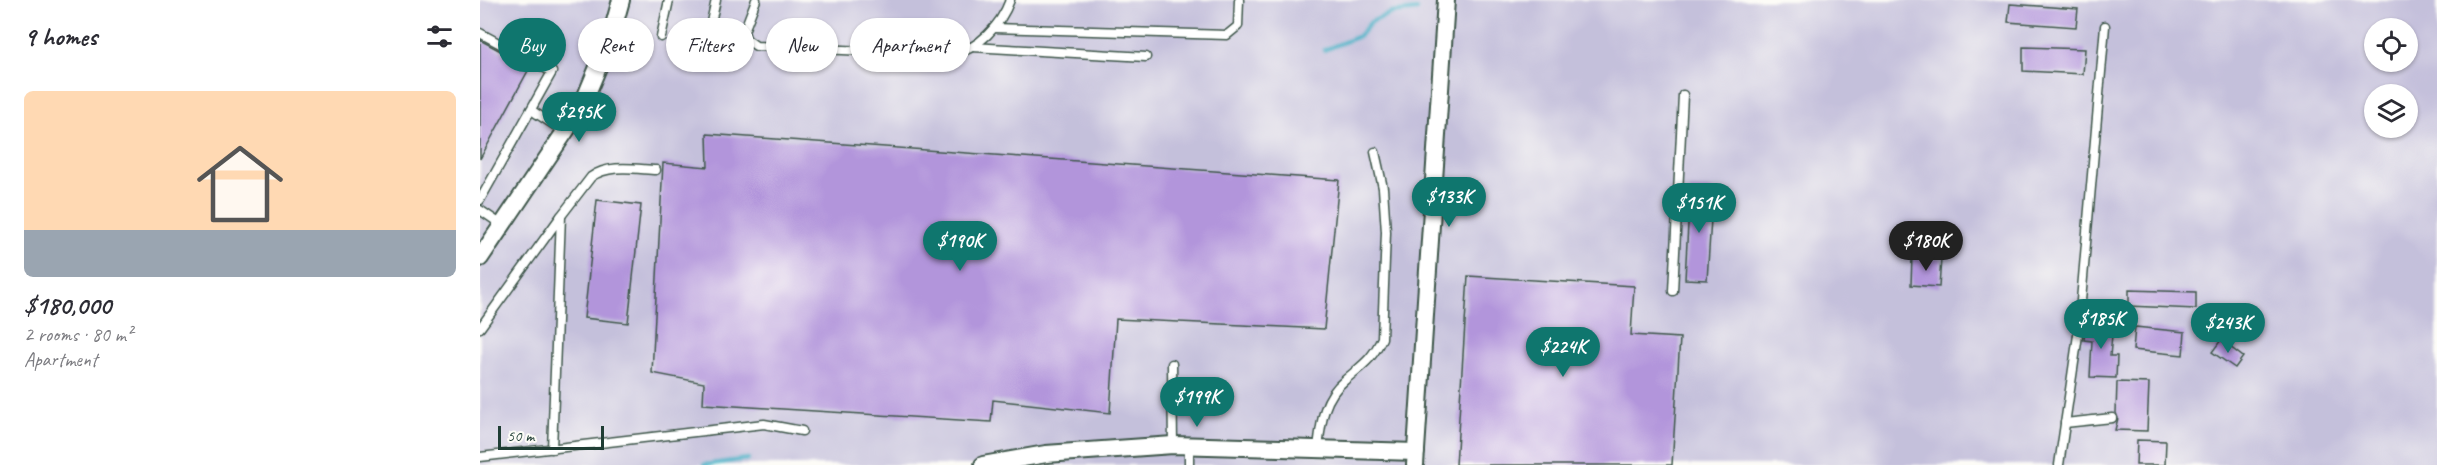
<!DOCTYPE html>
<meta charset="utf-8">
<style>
body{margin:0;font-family:Caveat,sans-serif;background:#f2f2f3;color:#2b2b33;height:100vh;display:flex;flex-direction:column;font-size:22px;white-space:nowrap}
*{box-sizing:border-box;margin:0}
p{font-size:20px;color:#7c7c81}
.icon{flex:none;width:33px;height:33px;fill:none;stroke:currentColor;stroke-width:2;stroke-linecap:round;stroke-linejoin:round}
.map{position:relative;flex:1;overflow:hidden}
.details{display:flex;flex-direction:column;background:#fff;width:480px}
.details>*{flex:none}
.guide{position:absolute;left:18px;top:18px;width:570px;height:54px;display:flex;gap:12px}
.fabs{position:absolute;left:1884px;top:18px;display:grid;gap:12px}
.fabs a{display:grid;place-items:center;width:54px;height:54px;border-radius:50%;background:#fff;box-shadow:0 2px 4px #0004;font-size:30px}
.scale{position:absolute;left:18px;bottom:15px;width:106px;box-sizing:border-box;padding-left:6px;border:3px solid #1f3d34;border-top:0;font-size:16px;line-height:21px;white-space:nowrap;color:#1f3d34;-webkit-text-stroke:4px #fdfcf7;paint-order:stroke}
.price{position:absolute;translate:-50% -51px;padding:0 14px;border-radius:21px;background:#0f766e;color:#fff;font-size:20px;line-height:39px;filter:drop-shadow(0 2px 3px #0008)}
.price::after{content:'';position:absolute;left:50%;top:36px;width:18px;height:14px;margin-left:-9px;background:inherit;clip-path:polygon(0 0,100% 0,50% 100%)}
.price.active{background:#222;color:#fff}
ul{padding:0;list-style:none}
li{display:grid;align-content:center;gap:12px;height:318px;padding:0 24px}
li+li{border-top:2px solid #e1e1e2}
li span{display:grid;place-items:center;height:186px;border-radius:9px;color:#555}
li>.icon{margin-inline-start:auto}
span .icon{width:108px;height:108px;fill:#fffc;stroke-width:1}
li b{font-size:26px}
h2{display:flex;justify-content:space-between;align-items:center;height:72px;padding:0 24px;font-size:26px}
.chip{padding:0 21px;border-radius:27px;background:#fff;box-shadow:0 2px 4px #0004;font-size:21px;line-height:54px}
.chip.active{background:#0f766e;color:#fff}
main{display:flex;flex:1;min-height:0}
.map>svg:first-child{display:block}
</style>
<main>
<section class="details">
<h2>9 homes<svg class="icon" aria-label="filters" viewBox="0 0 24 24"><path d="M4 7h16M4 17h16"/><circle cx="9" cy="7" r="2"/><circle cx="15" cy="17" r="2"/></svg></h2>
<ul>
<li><span style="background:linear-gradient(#ffd9b3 75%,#9aa5b1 0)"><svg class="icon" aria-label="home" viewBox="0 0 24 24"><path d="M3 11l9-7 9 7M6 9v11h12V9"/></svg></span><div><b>$180,000</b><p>2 rooms · 80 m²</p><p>Apartment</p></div></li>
</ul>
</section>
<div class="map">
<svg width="1957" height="465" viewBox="0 0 1957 465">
<rect width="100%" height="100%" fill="#fdfcf7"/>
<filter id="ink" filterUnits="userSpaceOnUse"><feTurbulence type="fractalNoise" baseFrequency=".0167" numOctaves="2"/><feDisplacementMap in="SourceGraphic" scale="12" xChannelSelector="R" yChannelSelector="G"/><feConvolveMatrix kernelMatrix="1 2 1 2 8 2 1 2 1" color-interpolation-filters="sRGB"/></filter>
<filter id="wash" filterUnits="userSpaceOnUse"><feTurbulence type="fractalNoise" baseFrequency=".008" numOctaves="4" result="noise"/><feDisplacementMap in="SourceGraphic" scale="24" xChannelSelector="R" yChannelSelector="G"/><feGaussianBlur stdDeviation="1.35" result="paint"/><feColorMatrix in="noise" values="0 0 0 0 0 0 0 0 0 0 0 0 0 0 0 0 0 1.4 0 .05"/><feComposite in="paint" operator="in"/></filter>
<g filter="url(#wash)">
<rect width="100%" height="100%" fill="#f0e5c8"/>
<path fill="#c4c0db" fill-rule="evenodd" d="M0,0H1957V465H0ZM1894,28H1928V62H1894ZM1894,94H1928V128H1894Z"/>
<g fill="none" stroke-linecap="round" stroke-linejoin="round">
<g stroke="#47afc6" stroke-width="4.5">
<polyline points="844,50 879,36 891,22 911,13 937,10"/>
<polyline points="224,465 268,459"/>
</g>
</g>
<g id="blocks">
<g fill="#b295db">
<polygon points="1530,4 1598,9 1596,27 1528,22"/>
<polygon points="0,40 50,67 0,159"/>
<polygon points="1543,47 1605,49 1603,74 1543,71"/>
<polygon points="227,134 859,180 844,329 636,319 630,413 513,400 511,422 223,404 224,383 172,373 183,163 228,167"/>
<polygon points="1210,188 1233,189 1227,280 1205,279"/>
<polygon points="117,200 161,205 148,323 104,318"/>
<polygon points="1432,257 1461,259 1459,287 1431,285"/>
<polygon points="988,276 1154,286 1151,335 1200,338 1192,465 976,465"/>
<polygon points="1649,290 1716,292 1716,309 1649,306"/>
<polygon points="1606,322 1633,325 1630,356 1637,356 1636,378 1610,377 1612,341 1604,340"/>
<polygon points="1655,327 1705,332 1703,355 1653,350"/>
<polygon points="1741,340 1763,357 1755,368 1732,352"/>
<polygon points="1637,382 1669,383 1667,431 1635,430 1638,418 1636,413"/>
<polygon points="1657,440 1686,441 1685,465 1656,465"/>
</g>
</g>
</g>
<g filter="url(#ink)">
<use href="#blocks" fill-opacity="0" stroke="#3e564a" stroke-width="1.5"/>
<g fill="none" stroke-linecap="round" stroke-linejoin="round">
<defs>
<g id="lane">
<path d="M276,0L264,31L266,39L276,46L471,55C498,50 521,25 530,0"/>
<polyline points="514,28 747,35 758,26 759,0"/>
<polyline points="0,33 72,72 0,200"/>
<polyline points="181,37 189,0"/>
<polyline points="227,40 236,0"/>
<polyline points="492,47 666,57"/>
<polyline points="51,110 85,132"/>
<polyline points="0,210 22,225"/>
<path d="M81,216L111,177C129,164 154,169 176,170"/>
<polyline points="1193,291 1203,95"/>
<polyline points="0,328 81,216 72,449"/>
<polyline points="692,364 693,445"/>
<polyline points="1585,423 1632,418"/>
<path d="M838,448C841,423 843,398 865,380C882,365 892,360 902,338L906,232L903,188L895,152"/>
<polyline points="0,457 284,424 322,431"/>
<polyline points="709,465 709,445"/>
<polyline points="1579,465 1598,335 1625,26"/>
</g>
<g id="street">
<polyline points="0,258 101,108 131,36 141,0"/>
<polyline points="503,465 566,454 693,445 936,452"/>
<polyline points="935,465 966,0"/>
</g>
</defs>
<use href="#lane" stroke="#3e564a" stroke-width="11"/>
<use href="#street" stroke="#3e564a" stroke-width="20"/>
<use href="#lane" stroke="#fff" stroke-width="8"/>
<use href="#street" stroke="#fff" stroke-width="16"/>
</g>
</g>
</svg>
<div class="fabs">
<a><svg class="icon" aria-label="locate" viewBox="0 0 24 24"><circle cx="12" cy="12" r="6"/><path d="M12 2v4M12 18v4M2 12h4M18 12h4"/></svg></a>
<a><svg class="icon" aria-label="layers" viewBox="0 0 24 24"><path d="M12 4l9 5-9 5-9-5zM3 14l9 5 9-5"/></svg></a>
</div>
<div class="scale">50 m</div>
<b class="price" style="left:99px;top:143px">$295K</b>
<b class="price" style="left:969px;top:228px">$133K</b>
<b class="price" style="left:1219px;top:234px">$151K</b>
<b class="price" style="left:480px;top:272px">$190K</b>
<b class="price active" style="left:1446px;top:272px">$180K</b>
<b class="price" style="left:1621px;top:350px">$185K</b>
<b class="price" style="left:1748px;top:354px">$243K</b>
<b class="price" style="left:1083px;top:378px">$224K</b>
<b class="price" style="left:717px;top:428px">$199K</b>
<div class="guide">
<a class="chip active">Buy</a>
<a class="chip">Rent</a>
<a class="chip">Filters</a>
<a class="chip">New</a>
<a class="chip">Apartment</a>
</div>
</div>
</main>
